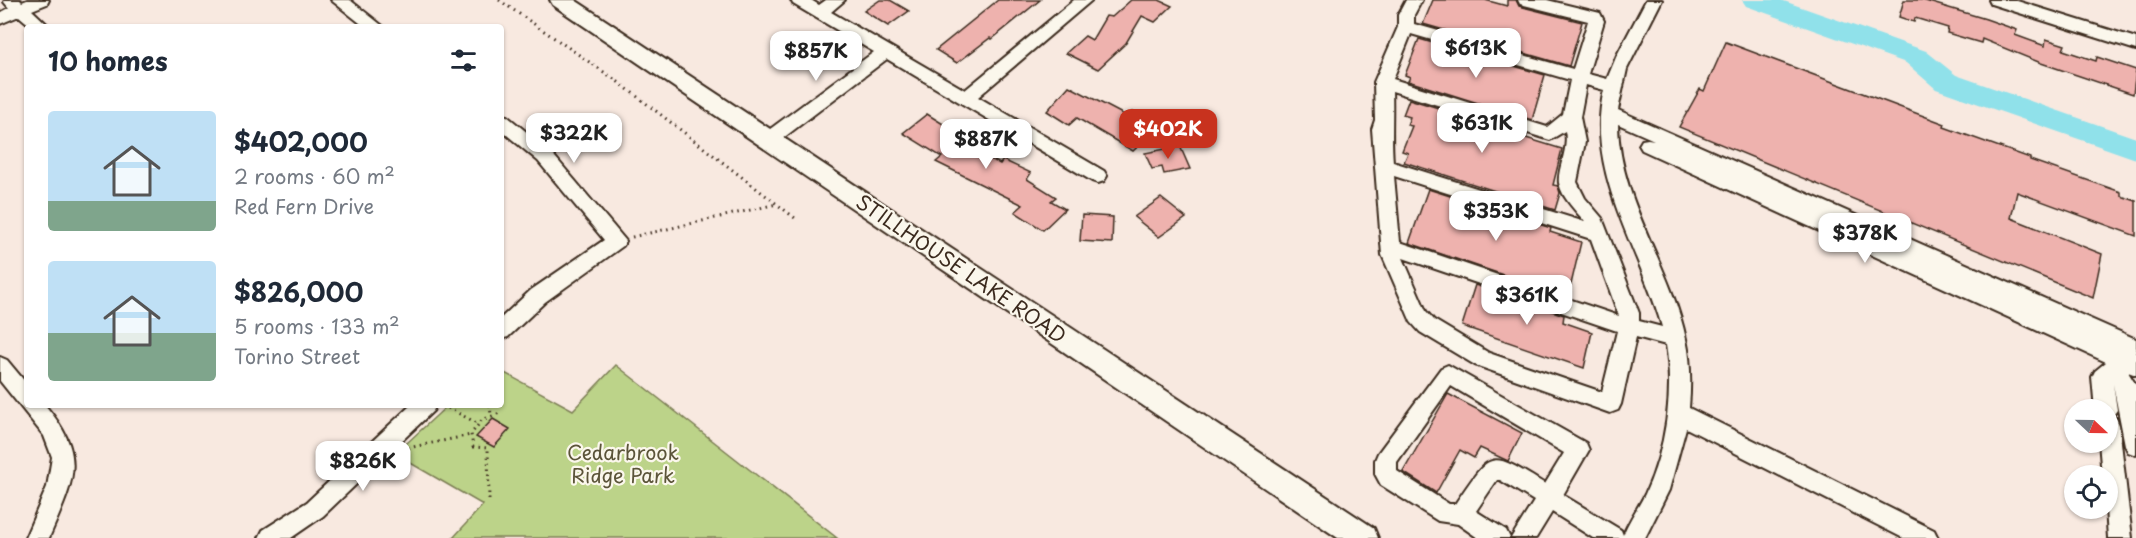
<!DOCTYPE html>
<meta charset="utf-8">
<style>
body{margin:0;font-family:"Playpen Sans",sans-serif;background:#f2f2f3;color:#1f2937;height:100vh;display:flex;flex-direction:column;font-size:22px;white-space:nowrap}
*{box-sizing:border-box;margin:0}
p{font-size:20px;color:#747a83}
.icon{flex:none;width:33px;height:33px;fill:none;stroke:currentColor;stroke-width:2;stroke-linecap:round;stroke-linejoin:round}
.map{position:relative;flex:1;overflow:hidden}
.sheet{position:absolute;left:24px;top:24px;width:480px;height:384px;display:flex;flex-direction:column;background:#fff;border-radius:6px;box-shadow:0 2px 4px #0004}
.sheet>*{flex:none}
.needle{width:39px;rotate:112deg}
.buttons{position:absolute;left:2064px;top:399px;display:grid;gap:12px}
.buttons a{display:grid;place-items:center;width:54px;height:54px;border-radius:50%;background:#fff;box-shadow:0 2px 4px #0004;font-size:30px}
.price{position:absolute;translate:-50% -51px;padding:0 14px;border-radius:12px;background:#fff;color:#222;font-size:20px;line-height:39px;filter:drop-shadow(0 2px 3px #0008)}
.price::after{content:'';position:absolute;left:50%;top:36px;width:18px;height:14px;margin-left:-9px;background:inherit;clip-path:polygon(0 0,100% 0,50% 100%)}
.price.active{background:#c8321e;color:#fff}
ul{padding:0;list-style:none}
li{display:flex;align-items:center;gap:18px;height:150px;padding:0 24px}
li span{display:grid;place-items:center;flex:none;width:168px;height:120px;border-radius:6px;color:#555}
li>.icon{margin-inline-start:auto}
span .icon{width:72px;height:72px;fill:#fffc;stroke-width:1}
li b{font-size:26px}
h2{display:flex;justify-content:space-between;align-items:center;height:72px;padding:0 24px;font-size:26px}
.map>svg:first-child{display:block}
</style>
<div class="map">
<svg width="2136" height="538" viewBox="0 0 2136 538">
<rect width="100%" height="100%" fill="#f8e9e0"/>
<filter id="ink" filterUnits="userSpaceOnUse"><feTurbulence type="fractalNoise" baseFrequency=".0167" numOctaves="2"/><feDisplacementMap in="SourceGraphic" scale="12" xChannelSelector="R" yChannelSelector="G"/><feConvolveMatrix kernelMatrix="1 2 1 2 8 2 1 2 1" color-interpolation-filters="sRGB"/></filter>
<g filter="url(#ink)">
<polygon fill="#bcd389" stroke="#7c7e54" stroke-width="1.5" points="616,365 837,538 453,538 483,505 395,454 448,405 501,405 501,371 573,410"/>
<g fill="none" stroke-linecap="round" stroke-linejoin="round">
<polygon fill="#90e1ea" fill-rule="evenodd" points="1742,0 1781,0 1926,51 1956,75 2136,138 2136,159 1936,89 1906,63 1746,6"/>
</g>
<g fill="#eeb2ae" stroke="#3b2a1e" stroke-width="1.5">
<polygon points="880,0 890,0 909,11 888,26 864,11"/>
<polygon points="998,0 1040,0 992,39 990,38 957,63 936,50"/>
<polygon points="1131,0 1159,0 1172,6 1155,22 1142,16 1126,43 1098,69 1066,53 1085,36 1092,40 1106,16 1112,17"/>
<polygon points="1433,0 1485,0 1507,6 1507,0 1516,0 1519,6 1582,22 1569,66 1423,24"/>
<polygon points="1904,0 1922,0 1986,19 2017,30 2015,35 2045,46 2046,39 2065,45 2063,50 2096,61 2097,57 2136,70 2133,94 2041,63 1982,39 1981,43 1947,33 1948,28 1915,18 1914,22 1899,17"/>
<polygon points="1419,39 1545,75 1532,120 1408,81 1410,77 1405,75"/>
<polygon points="1726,42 1945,124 1944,127 2030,158 2030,160 2121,192 2121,196 2136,201 2136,236 2017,192 2011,218 2102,254 2093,298 1679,127 1700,89 1704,91"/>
<polygon points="1069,86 1128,117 1132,112 1159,127 1133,151 1077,118 1069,125 1047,111"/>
<polygon points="1409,99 1527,135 1526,138 1562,149 1553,185 1558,186 1560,193 1555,210 1404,162 1408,153 1402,151 1412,126 1407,125 1410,117 1403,115"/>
<polygon points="927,114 964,137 967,134 982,143 974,150 1000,164 1003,160 1031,173 1027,179 1056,197 1051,201 1065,209 1043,230 1015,212 1023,205 936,162 942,157 903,133"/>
<polygon points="1180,146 1190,169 1164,174 1162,167 1152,169 1145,153"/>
<polygon points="1428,189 1551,228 1550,232 1581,242 1568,297 1409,243"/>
<polygon points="1161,198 1186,218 1159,237 1134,217"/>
<polygon points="1082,215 1113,217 1112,243 1080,241"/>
<polygon points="1475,285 1564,315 1563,322 1592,332 1584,368 1462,326"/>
<polygon points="1448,394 1522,433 1508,461 1480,448 1474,458 1460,450 1436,493 1403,472"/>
<polygon points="493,419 510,429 494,447 476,437"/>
</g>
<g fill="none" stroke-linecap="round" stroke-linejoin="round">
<defs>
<g id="minor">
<polygon points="5,0 20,0 22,2 27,0 49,0 47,4 32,10 50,27 32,27 19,16 0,24 0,13 9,8 4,2"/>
<polygon points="331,0 350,0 384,27 365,27"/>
<polygon points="791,0 811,0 819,5 826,0 845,0 831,12 965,90 1074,0 1092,0 978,97 1104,171 1107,176 1104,181 1098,183 1092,181 887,59 774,145 768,146 762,145 759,140 762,135 874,52 793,4"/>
<path d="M1406,0H1422L1414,15V24L1573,69L1588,21L1520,4L1518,0H1547L1600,13L1604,21L1588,74L1607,79L1617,55L1646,0H1662L1627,69L1618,110L2136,339V375L2128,372L2136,385V455L2128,452L2125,445L2113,384L2117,410L2112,417L2116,418L2119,425L2132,538H2108L2106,508H2108V476H2102L2099,442H2108V410H2095L2092,377L2095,371L2106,362L1642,150L1639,145L1642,140L1648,139L1654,140L1618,124C1619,201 1671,266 1686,339C1691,361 1691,385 1689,408L1934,530L1938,538H1903L1686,428L1669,490L1645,538H1593L1552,512L1536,538H1511L1534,501L1500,480H1497L1476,511L1506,530L1510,538H1478L1458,524L1438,521L1381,485L1375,474V460L1378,453L1441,368L1448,365L1586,443L1589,450L1563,495L1621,530L1623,535C1629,520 1638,508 1645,494C1666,449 1674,393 1666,345L1636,337L1621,404L1618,410L1610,413L1475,365L1420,332L1411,322L1382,255L1372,129L1375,120L1374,82L1398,27V15ZM1411,34L1570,80L1563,114L1547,127L1393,79ZM1586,85L1604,90C1584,171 1641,252 1662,327L1639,321V313L1602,218L1585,198L1577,182L1585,142L1580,117ZM1392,91L1550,140L1565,131C1569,150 1557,169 1559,183C1562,198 1576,211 1585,222L1393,162C1391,138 1393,115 1392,91ZM1394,176L1591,239L1619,316L1400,242ZM1403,258L1617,331L1602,392L1489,353L1434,320L1426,311ZM1451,386L1564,453L1545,484C1488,449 1492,450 1455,504H1449L1397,471V462Z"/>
<polygon points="1989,0 2014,0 2136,38 2136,50 1991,4"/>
<polygon points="501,114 507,116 550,151 626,241 623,246 545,302 508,337 501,339 501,318 531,290 604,240 538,161 501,130"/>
<path d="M0,357L7,360L27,384V405H45C89,457 73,482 49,538H25L47,487L52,457L44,436L0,381Z"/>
<polygon points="411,405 436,405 433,411 323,516 291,538 259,538 263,530 307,502"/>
</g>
<polygon id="major" points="550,0 575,0 1374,528 1378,538 1338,538 553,5"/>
</defs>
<use href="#minor" stroke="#3b2a1e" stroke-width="4"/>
<use href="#major" stroke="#3b2a1e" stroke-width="4"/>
<g stroke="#3b2a1e" stroke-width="3" stroke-dasharray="1.5 4.5" stroke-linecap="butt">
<polyline points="499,0 617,81 795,218"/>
<polyline points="632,237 777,204"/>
<polyline points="490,405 491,415"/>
<polyline points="448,408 477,423"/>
<polyline points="408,448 471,435"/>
<polyline points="489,500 488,448 473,447 471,434 482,420 500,413"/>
</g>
<use href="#minor" fill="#fbf7ec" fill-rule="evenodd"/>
<use href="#major" fill="#fbf7ec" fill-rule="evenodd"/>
</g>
</g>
<g text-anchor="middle" stroke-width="4.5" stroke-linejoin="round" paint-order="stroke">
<g font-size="20" fill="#3b2a1e" stroke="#fbf7ec">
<text transform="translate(961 269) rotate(34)" y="7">STILLHOUSE LAKE ROAD</text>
</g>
<g font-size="20" fill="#5b5439" stroke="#fbf7ec">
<text x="623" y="460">Cedarbrook<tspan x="623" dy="23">Ridge Park</tspan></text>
</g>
</g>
</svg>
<div class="buttons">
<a><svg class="needle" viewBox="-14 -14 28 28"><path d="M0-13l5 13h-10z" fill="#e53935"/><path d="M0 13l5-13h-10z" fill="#747a83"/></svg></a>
<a><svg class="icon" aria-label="locate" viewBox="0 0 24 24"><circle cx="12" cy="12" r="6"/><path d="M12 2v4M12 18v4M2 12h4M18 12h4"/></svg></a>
</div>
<b class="price" style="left:1476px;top:79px">$613K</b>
<b class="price" style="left:816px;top:82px">$857K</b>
<b class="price" style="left:1482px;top:154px">$631K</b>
<b class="price active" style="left:1168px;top:160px">$402K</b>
<b class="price" style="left:574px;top:164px">$322K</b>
<b class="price" style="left:986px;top:170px">$887K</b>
<b class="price" style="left:1496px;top:242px">$353K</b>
<b class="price" style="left:1865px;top:264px">$378K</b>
<b class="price" style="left:1527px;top:326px">$361K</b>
<b class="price" style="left:363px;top:492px">$826K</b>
<section class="sheet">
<h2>10 homes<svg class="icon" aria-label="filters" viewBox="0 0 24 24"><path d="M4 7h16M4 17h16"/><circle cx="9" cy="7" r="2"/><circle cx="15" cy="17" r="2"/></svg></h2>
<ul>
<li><span style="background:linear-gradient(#bfe0f5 75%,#7fa58c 0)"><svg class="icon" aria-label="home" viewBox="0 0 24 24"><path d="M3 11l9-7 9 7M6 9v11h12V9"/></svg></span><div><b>$402,000</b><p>2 rooms · 60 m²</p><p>Red Fern Drive</p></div></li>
<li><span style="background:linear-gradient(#bfe0f5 60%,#7fa58c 0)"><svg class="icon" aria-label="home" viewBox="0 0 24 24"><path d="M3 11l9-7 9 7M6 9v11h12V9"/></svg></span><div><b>$826,000</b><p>5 rooms · 133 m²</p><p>Torino Street</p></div></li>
</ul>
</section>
</div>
